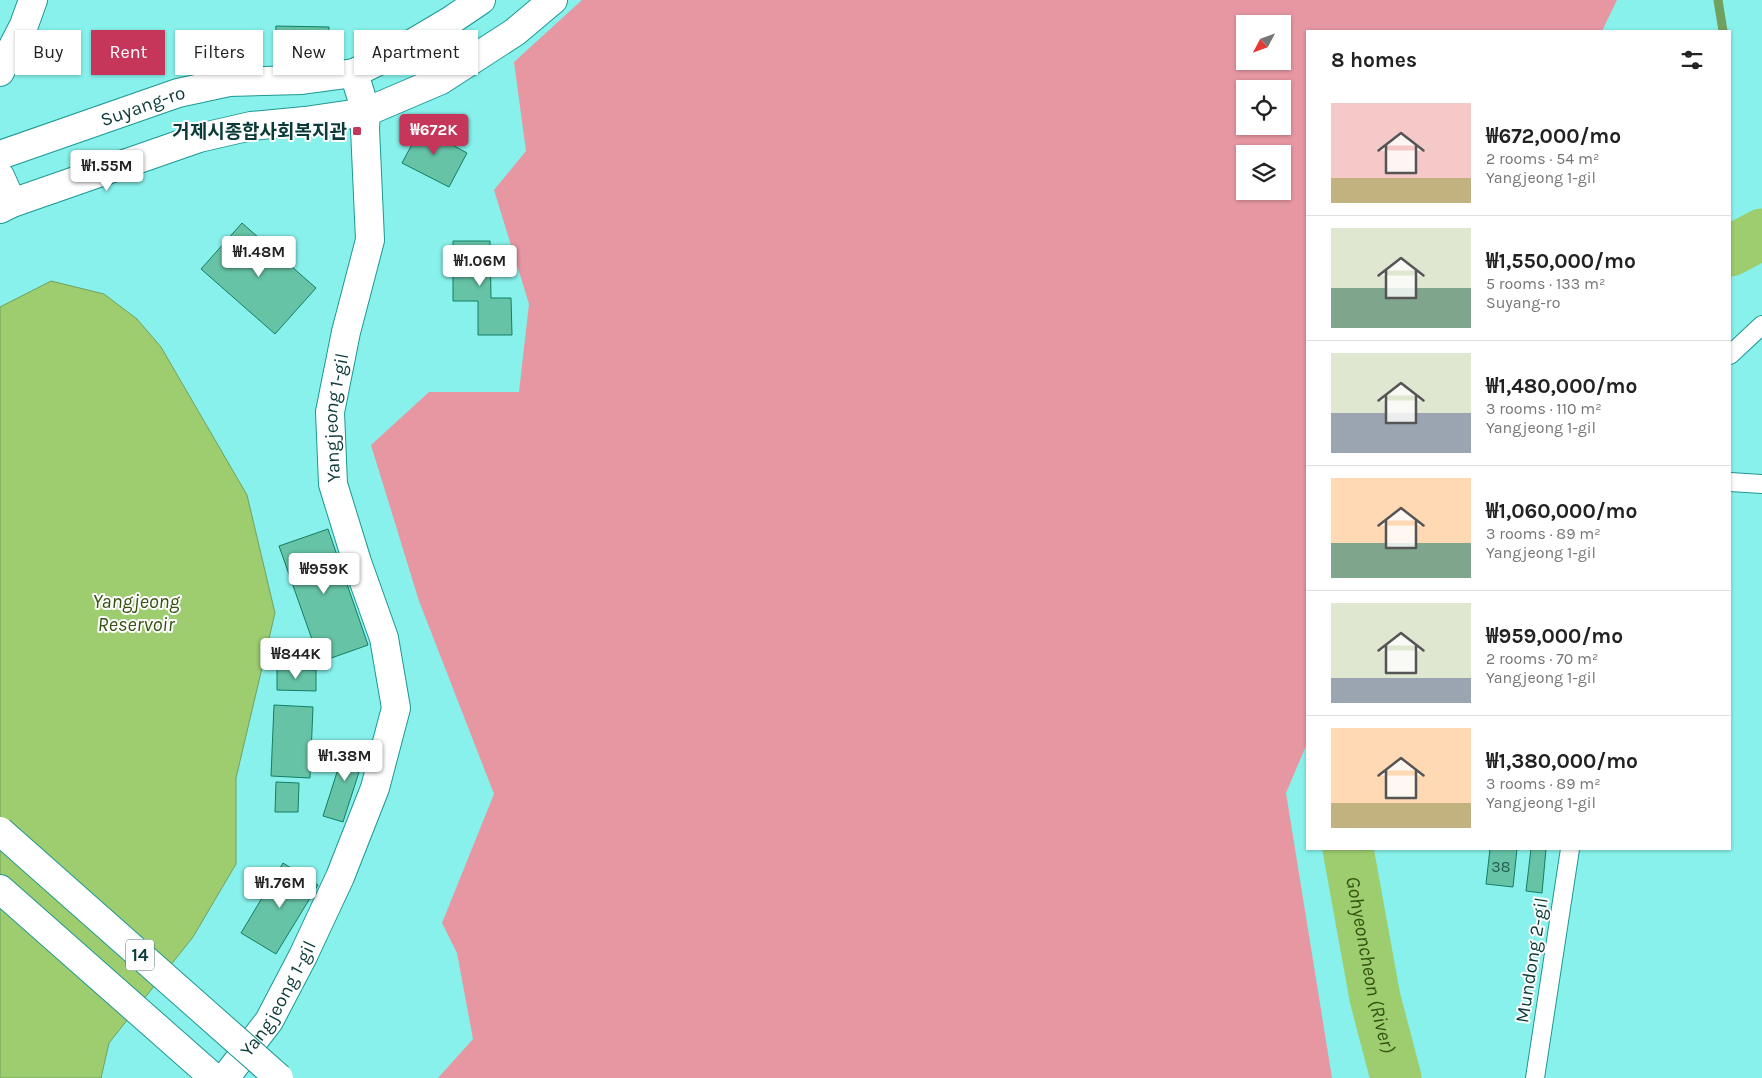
<!DOCTYPE html>
<meta charset="utf-8">
<style>
body{margin:0;font-family:Karla,"Noto Sans KR",sans-serif;background:#f2f2f2;color:#222;height:100vh;display:flex;flex-direction:column;font-size:19px;white-space:nowrap}
*{box-sizing:border-box;margin:0}
p{font-size:16px;color:#767676}
.icon{flex:none;width:28px;height:28px;fill:none;stroke:currentColor;stroke-width:2;stroke-linecap:round;stroke-linejoin:round}
.map{position:relative;flex:1;overflow:hidden}
.drawer{position:absolute;left:1306px;top:30px;width:425px;height:820px;display:flex;flex-direction:column;background:#fff;border-radius:0px;box-shadow:0 1px 4px #0004}
.drawer>*{flex:none}
.guide{position:absolute;left:15px;top:30px;width:475px;height:45px;display:flex;gap:10px}
.needle{width:32px;rotate:229deg}
.controls{position:absolute;left:1236px;top:15px;display:grid;gap:10px}
.controls a{display:grid;place-items:center;width:55px;height:55px;border-radius:0px;background:#fff;box-shadow:0 1px 4px #0004;font-size:25px}
.price{position:absolute;translate:-50% -42px;padding:0 11px;border-radius:5px;background:#fff;color:#222;font-size:16px;line-height:32px;filter:drop-shadow(0 1px 2px #0008)}
.price::after{content:'';position:absolute;left:50%;top:30px;width:15px;height:11px;margin-left:-8px;background:inherit;clip-path:polygon(0 0,100% 0,50% 100%)}
.price.on{background:#c5365a;color:#fff}
ul{padding:0;list-style:none}
li{display:flex;align-items:center;gap:15px;height:125px;padding:0 25px}
li+li{border-top:1px solid #e0e0e0}
li span{display:grid;place-items:center;flex:none;width:140px;height:100px;border-radius:0px;color:#555}
li>.icon{margin-inline-start:auto}
span .icon{width:60px;height:60px;fill:#fffc;stroke-width:1}
li b{font-size:21px}
h2{display:flex;justify-content:space-between;align-items:center;height:60px;padding:0 25px;font-size:21px}
.chip{padding:0 18px;border-radius:0px;background:#fff;box-shadow:0 1px 4px #0004;font-size:18px;line-height:45px}
.chip.on{background:#c5365a;color:#fff}
.map>svg:first-child{display:block}
</style>
<div class="map">
<svg width="1762" height="1078" viewBox="0 0 1762 1078">
<rect width="100%" height="100%" fill="#88f1eb"/>
<path fill="#e697a2" fill-rule="evenodd" d="M582,0H1617L1602,31H1308V741L1286,793L1332,1078H438L473,1039L457,953L442,923L494,794L419,601L371,445L429,392H519L529,304L494,190L526,151L514,62ZM1245,24H1282V61H1245ZM1245,89H1282V126H1245ZM1245,154H1282V191H1245Z"/>
<polygon fill="#9dcd6f" stroke="#71a15f" points="51,281 104,294 137,319 161,347 247,495 275,613 236,778 236,864 193,937 109,1043 101,1078 0,1078 0,307"/>
<g fill="none" stroke-linecap="round" stroke-linejoin="round">
<polyline stroke="#71a15f" stroke-width="9" points="1718,0 1723,31"/>
<g stroke="#9dcd6f" stroke-width="51">
<polyline points="1730,251 1762,234"/>
<path id="s1" d="M1348,849L1375,998L1396,1078"/>
</g>
</g>
<g fill="#66c3a6" stroke="#137e64">
<polygon points="276,26 329,27 328,58 275,57"/>
<polygon points="424,122 443,132 440,138 467,153 449,187 402,163"/>
<polygon points="242,223 316,288 275,334 201,269"/>
<polygon points="453,241 490,241 491,298 511,298 512,335 478,335 478,301 453,301"/>
<polygon points="328,529 368,645 320,662 279,546"/>
<polygon points="277,669 316,670 316,691 277,690"/>
<polygon points="274,705 313,707 310,778 271,776"/>
<polygon points="347,741 367,747 343,822 323,816"/>
<polygon points="276,782 299,783 298,812 275,812"/>
<polygon points="1490,849 1517,849 1513,887 1486,884"/>
<polygon points="1531,849 1546,849 1542,893 1526,891"/>
<polygon points="283,863 318,885 276,954 241,933"/>
</g>
<g fill="none" stroke-linecap="round" stroke-linejoin="round">
<defs>
<g id="lane">
<polyline points="1730,355 1762,325"/>
<polyline points="1730,482 1762,484"/>
<polyline points="1535,1078 1570,849"/>
</g>
<g id="street">
<polyline points="0,72 24,25 33,0"/>
<polyline points="0,176 12,203"/>
<path id="s2" d="M225,1078L269,1021L303,956L340,877L375,788L396,708L384,638L357,562L333,484L330,412L346,332L370,240L365,129L366,112L354,73"/>
</g>
<g id="secondary">
<path id="s3" d="M0,155L178,93L229,82L302,80L354,73L401,50L450,21L481,0"/>
<polyline points="0,209 12,203 199,138 251,126 305,121 366,112 441,80 515,32 553,0"/>
</g>
<polyline id="highway" points="0,889 214,1078"/>
</defs>
<use href="#lane" stroke="#1f9792" stroke-width="20"/>
<use href="#street" stroke="#1f9792" stroke-width="30"/>
<use href="#secondary" stroke="#1f9792" stroke-width="30"/>
<use href="#highway" stroke="#1f9792" stroke-width="30"/>
<use href="#lane" stroke="#fff" stroke-width="18"/>
<use href="#street" stroke="#fff" stroke-width="28"/>
<use href="#secondary" stroke="#fff" stroke-width="28"/>
<use href="#highway" stroke="#fff" stroke-width="28"/>
<defs>
<polyline id="highway-bridge" points="0,831 279,1078"/>
</defs>
<use href="#highway-bridge" stroke="#1f9792" stroke-width="30" stroke-linecap="butt"/>
<use href="#highway-bridge" stroke="#fff" stroke-width="28"/>
</g>
<rect fill="#c5365a" stroke="#fdfdfd" stroke-width="2" x="352" y="126" width="10" height="10" rx="2.5"/>
<g text-anchor="middle" stroke-width="4" stroke-linejoin="round" paint-order="stroke">
<g font-size="16" fill="#225d54">
<text x="1501" y="872">38</text>
</g>
<rect fill="#fdfdfd" stroke="#547574" stroke-width="1" x="126" y="939.5" width="28" height="31" rx="4"/>
<g font-size="18" font-weight="bold" fill="#0b3b39">
<text x="140" y="961">14</text>
</g>
<g font-size="19" fill="#0b3b39" stroke="#fdfdfd">
<text dy="7" stroke="none"><textPath href="#s3" startOffset="151">Suyang-ro</textPath></text>
<text dy="7" stroke="none"><textPath href="#s2" startOffset="711">Yangjeong 1-gil</textPath></text>
<text transform="translate(1531 960) rotate(-81)" y="7">Mundong 2-gil</text>
<text dy="7" stroke="none"><textPath href="#s2" startOffset="96">Yangjeong 1-gil</textPath></text>
</g>
<g font-size="19" font-weight="bold" fill="#0b3b39" stroke="#fdfdfd" text-anchor="end">
<text x="347" y="138">거제시종합사회복지관</text>
</g>
<g font-size="20" font-style="italic" fill="#355210" stroke="#fdfdfd">
<text x="136" y="608">Yangjeong<tspan x="136" dy="23">Reservoir</tspan></text>
<text dy="7" stroke="none"><textPath href="#s1" startOffset="118">Gohyeoncheon (River)</textPath></text>
</g>
</g>
</svg>
<div class="controls">
<a><svg class="needle" viewBox="-14 -14 28 28"><path d="M0-13l5 13h-10z" fill="#e53935"/><path d="M0 13l5-13h-10z" fill="#767676"/></svg></a>
<a><svg class="icon" aria-label="locate" viewBox="0 0 24 24"><circle cx="12" cy="12" r="6"/><path d="M12 2v4M12 18v4M2 12h4M18 12h4"/></svg></a>
<a><svg class="icon" aria-label="layers" viewBox="0 0 24 24"><path d="M12 4l9 5-9 5-9-5zM3 14l9 5 9-5"/></svg></a>
</div>
<b class="price on" style="left:434px;top:156px">₩672K</b>
<b class="price" style="left:107px;top:192px">₩1.55M</b>
<b class="price" style="left:259px;top:278px">₩1.48M</b>
<b class="price" style="left:480px;top:287px">₩1.06M</b>
<b class="price" style="left:324px;top:595px">₩959K</b>
<b class="price" style="left:296px;top:680px">₩844K</b>
<b class="price" style="left:345px;top:782px">₩1.38M</b>
<b class="price" style="left:280px;top:909px">₩1.76M</b>
<div class="guide">
<a class="chip">Buy</a>
<a class="chip on">Rent</a>
<a class="chip">Filters</a>
<a class="chip">New</a>
<a class="chip">Apartment</a>
</div>
<section class="drawer">
<h2>8 homes<svg class="icon" aria-label="filters" viewBox="0 0 24 24"><path d="M4 7h16M4 17h16"/><circle cx="9" cy="7" r="2"/><circle cx="15" cy="17" r="2"/></svg></h2>
<ul>
<li><span style="background:linear-gradient(#f6c9c9 75%,#c2b280 0)"><svg class="icon" aria-label="home" viewBox="0 0 24 24"><path d="M3 11l9-7 9 7M6 9v11h12V9"/></svg></span><div><b>₩672,000/mo</b><p>2 rooms · 54 m²</p><p>Yangjeong 1-gil</p></div></li>
<li><span style="background:linear-gradient(#dfe7d0 60%,#7fa58c 0)"><svg class="icon" aria-label="home" viewBox="0 0 24 24"><path d="M3 11l9-7 9 7M6 9v11h12V9"/></svg></span><div><b>₩1,550,000/mo</b><p>5 rooms · 133 m²</p><p>Suyang-ro</p></div></li>
<li><span style="background:linear-gradient(#dfe7d0 60%,#9aa5b1 0)"><svg class="icon" aria-label="home" viewBox="0 0 24 24"><path d="M3 11l9-7 9 7M6 9v11h12V9"/></svg></span><div><b>₩1,480,000/mo</b><p>3 rooms · 110 m²</p><p>Yangjeong 1-gil</p></div></li>
<li><span style="background:linear-gradient(#ffd9b3 65%,#7fa58c 0)"><svg class="icon" aria-label="home" viewBox="0 0 24 24"><path d="M3 11l9-7 9 7M6 9v11h12V9"/></svg></span><div><b>₩1,060,000/mo</b><p>3 rooms · 89 m²</p><p>Yangjeong 1-gil</p></div></li>
<li><span style="background:linear-gradient(#dfe7d0 75%,#9aa5b1 0)"><svg class="icon" aria-label="home" viewBox="0 0 24 24"><path d="M3 11l9-7 9 7M6 9v11h12V9"/></svg></span><div><b>₩959,000/mo</b><p>2 rooms · 70 m²</p><p>Yangjeong 1-gil</p></div></li>
<li><span style="background:linear-gradient(#ffd9b3 75%,#c2b280 0)"><svg class="icon" aria-label="home" viewBox="0 0 24 24"><path d="M3 11l9-7 9 7M6 9v11h12V9"/></svg></span><div><b>₩1,380,000/mo</b><p>3 rooms · 89 m²</p><p>Yangjeong 1-gil</p></div></li>
</ul>
</section>
</div>
